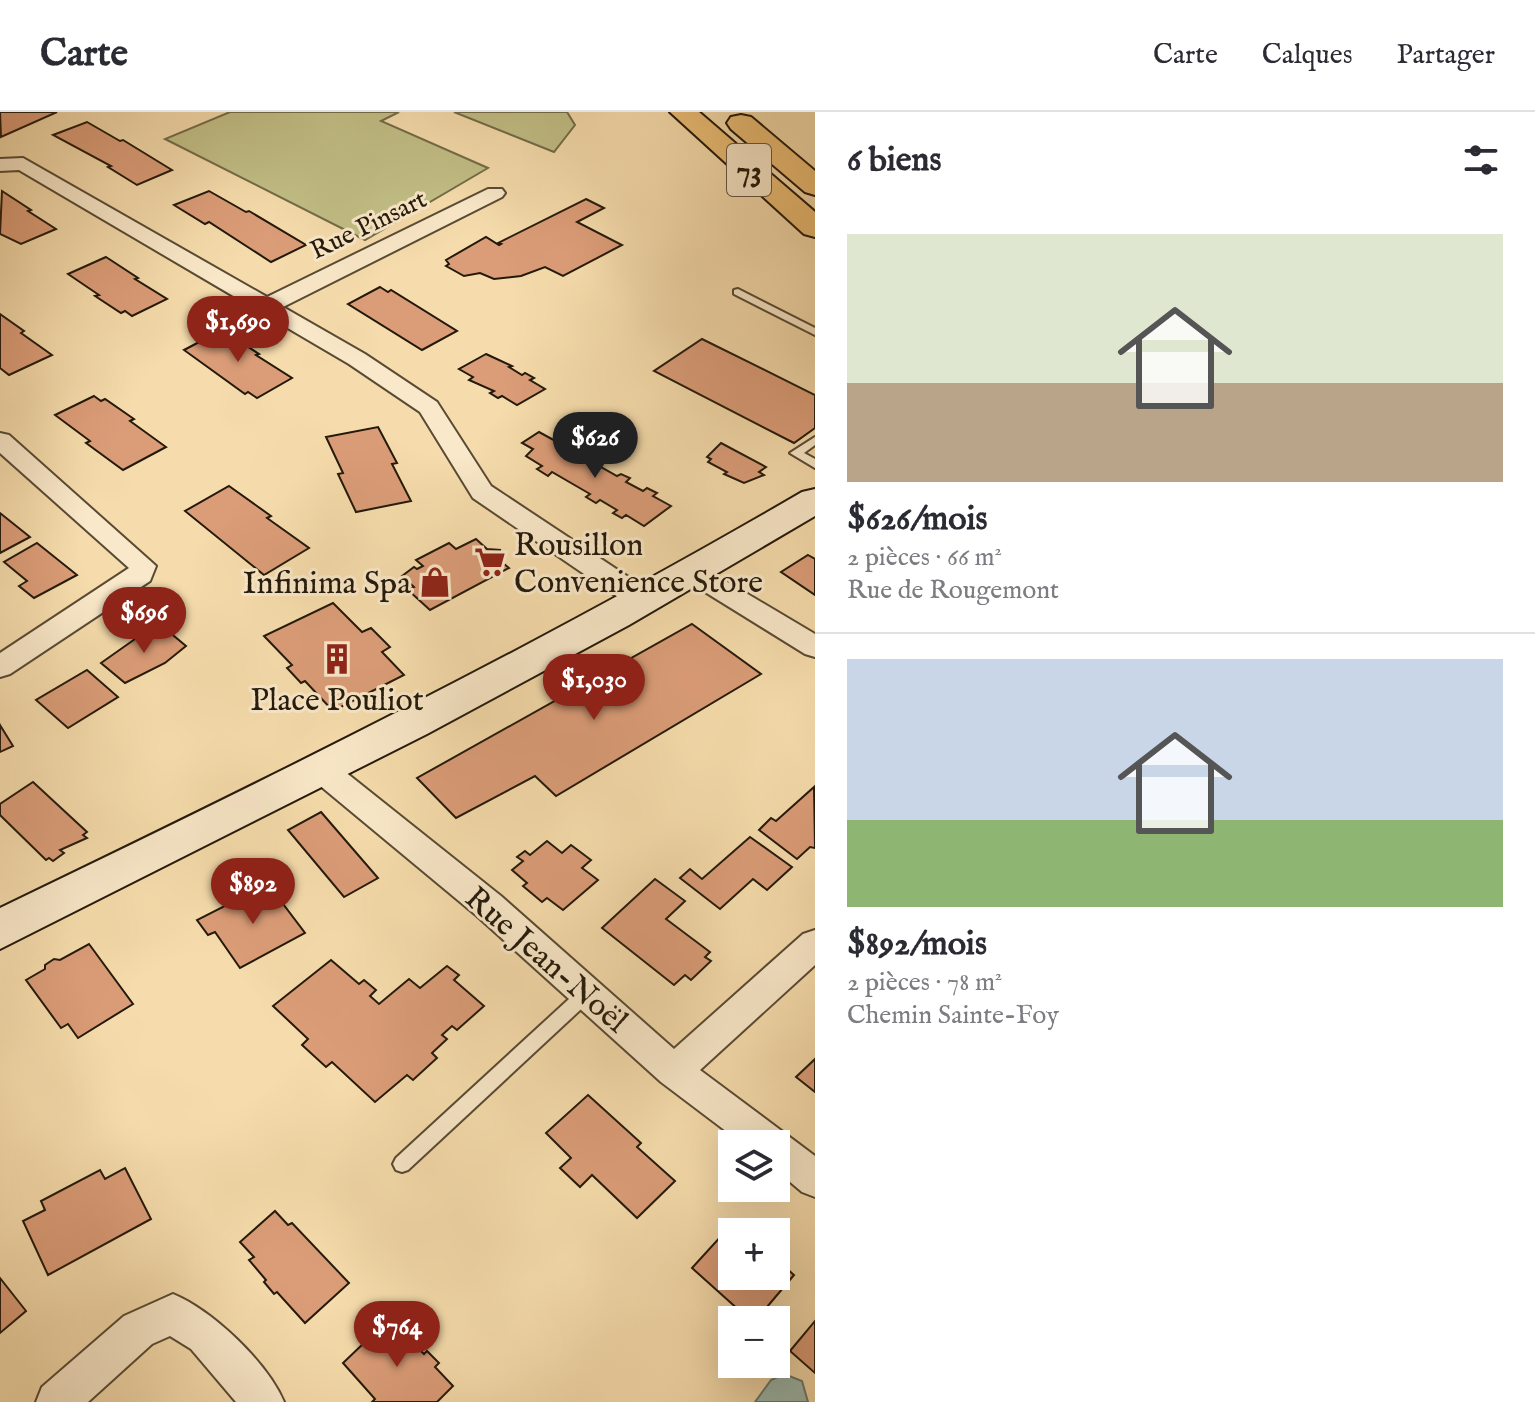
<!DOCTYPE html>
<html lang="fr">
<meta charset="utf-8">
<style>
body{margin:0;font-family:"IM FELL English",serif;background:#f2f2f3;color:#2b2b33;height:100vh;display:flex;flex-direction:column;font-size:30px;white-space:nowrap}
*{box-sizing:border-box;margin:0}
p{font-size:26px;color:#7c7c81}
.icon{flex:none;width:44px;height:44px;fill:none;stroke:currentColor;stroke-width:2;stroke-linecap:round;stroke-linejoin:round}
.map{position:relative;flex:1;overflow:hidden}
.side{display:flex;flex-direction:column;background:#fff;width:720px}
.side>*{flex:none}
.tools{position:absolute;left:718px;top:1018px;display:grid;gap:16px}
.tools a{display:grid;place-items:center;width:72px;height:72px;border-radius:0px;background:#fff;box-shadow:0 8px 32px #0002;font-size:40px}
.price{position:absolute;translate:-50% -68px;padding:0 18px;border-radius:28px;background:#8f2418;color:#fff;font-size:26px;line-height:52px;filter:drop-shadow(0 2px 4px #0008)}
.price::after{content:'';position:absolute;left:50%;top:48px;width:24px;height:18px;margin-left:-12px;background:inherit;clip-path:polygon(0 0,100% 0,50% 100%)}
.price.active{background:#222;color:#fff}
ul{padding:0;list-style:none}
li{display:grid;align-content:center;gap:16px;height:424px;padding:0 32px}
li+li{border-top:2px solid #e1e1e2}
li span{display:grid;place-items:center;height:248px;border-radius:0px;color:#555}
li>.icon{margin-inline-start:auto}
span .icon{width:144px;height:144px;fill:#fffc;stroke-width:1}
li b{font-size:34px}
h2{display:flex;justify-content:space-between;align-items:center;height:96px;padding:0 32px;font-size:34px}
header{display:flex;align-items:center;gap:48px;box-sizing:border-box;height:112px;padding:0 40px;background:#fff;border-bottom:2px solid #e1e1e2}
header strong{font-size:38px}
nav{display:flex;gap:44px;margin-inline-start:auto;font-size:28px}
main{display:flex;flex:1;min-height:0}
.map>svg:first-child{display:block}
</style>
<header>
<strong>Carte</strong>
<nav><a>Carte</a><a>Calques</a><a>Partager</a></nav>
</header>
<main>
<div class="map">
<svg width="815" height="1290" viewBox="0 0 815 1290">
<rect width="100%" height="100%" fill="#f6dcac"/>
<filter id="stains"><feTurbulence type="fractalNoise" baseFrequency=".0025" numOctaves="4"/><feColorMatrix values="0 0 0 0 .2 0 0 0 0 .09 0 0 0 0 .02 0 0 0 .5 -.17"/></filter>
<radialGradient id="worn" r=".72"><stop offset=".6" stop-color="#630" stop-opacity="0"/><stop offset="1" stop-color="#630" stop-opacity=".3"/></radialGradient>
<g fill="#c2bf86" stroke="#726c48" stroke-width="2">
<polygon points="230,0 399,0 381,9 488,56 365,128 165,27"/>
<polygon points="454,0 567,0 575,13 554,40"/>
</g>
<polygon fill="#9dbbae" stroke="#6c7a6d" stroke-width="2" points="784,1262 802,1269 808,1290 755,1290 771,1268"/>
<g fill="#db9d78" stroke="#23190b" stroke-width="2">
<polygon points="0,0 57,0 1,25"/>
<polygon points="87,10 120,29 123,28 172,58 137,73 108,55 111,54 53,23"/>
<polygon points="2,79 31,98 28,99 56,117 21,132 0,122"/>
<polygon points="209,79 246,100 249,99 306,133 271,150 209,110 205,112 174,93"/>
<polygon points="586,87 604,96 577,110 622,133 563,164 545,155 521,164 494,167 480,161 464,164 446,154 449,152 446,148 486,125 499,133 501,132 498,131"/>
<polygon points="106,145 138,166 135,167 167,187 132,204 125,199 121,201 95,184 99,183 68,162"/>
<polygon points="380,175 388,180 391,178 457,219 422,238 348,192"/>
<polygon points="0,202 24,219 21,221 52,243 9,263 0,256"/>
<polygon points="222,218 259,242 256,243 292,266 257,286 248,280 245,282 184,238"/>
<polygon points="702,227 815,283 815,316 794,331 654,259"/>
<polygon points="486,242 512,254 509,255 522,263 525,261 534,266 530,268 545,277 517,293 502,284 498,286 490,281 494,279 469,268 473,265 459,257"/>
<polygon points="94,284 101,289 105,287 134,307 130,309 166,335 123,358 86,331 90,329 55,303"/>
<polygon points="378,315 397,351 392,352 411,389 356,400 338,362 343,361 326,325"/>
<polygon points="539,320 570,337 574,334 584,340 580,343 617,364 621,362 630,366 626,370 643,379 647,376 657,381 653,384 671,394 644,414 626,403 622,406 613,401 617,398 600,388 596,391 586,385 590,382 552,360 548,364 537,357 542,354 526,344 533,337 522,331"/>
<polygon points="721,331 766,355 759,360 764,363 744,371 724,362 727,360 708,350 711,347 707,345"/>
<polygon points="229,374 271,404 267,406 309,436 264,463 185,399"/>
<polygon points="0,401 30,425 0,441"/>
<polygon points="476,427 487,437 500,438 498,447 509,456 430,498 408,478 414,475 402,464 414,455 417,457 423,454 416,448 449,431 456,437"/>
<polygon points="37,431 77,463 34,486 19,474 27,469 4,450"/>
<polygon points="808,443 815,447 815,483 781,460"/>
<polygon points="333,491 362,520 371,516 390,535 382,540 404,563 333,599 305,569 301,571 287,556 292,553 264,524"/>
<polygon points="692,512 761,562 556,684 535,664 456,706 417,666"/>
<polygon points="162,514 186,534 165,551 125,571 101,551 135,527"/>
<polygon points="87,558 118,585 68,616 36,588"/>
<polygon points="0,613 13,634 0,640"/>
<polygon points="33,670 87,720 83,723 87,726 60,738 64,741 53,749 49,746 46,748 0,703 0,692"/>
<polygon points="814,675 815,736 810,735 797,747 759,718 771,706 776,709"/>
<polygon points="321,700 378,766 344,785 288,718"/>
<polygon points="750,725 792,755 767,778 753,767 720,797 680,766 690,757 702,767"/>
<polygon points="547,729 562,741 571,733 591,748 582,756 598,768 563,798 547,786 542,790 523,774 527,771 512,758 523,749 517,745 525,739 530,743"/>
<polygon points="655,767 685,789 666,807 710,840 705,845 711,849 691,868 685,863 674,873 602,816"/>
<polygon points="268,772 305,821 240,856 215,820 208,823 197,808"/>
<polygon points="89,832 133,892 78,926 68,912 61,916 26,868 45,857 45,853 54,847 60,848"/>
<polygon points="331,848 359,872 364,868 376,878 370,884 379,892 409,867 420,876 447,854 459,863 454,868 484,894 457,918 452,914 442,923 447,927 432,941 437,946 413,968 407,963 375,990 332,950 326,955 302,933 308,927 273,894"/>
<polygon points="815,947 815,980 796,965"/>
<polygon points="588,983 641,1031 637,1035 675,1069 637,1106 592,1063 580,1075 560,1056 571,1046 546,1021"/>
<polygon points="125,1056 151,1107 48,1163 23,1109 45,1098 41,1089 100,1058 105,1067"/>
<polygon points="275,1099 288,1113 292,1111 349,1171 305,1211 277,1180 274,1182 264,1170 266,1168 249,1148 254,1145 240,1130"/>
<polygon points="733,1111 744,1120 732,1120 732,1164 776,1164 776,1147 794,1163 756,1208 750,1208 692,1156"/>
<polygon points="0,1166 26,1199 0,1221"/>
<polygon points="389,1207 424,1242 427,1239 439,1251 435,1255 453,1274 437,1290 372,1290 375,1287 343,1251"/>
<polygon points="815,1209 815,1261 790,1239"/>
</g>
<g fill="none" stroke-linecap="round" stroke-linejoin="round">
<defs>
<g id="service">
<polygon points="738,177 815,216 815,223 734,182 734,178"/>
<polygon points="815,325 815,333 804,341 815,347 815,356 790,341"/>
<polygon points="587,874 593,876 595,881 593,886 408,1058 402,1060 396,1058 393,1052 396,1046 581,876"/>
</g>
<g id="minor">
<polygon points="23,46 267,185 488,77 502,77 505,81 502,85 283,195 365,242 437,290 491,374 651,480 655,487 651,494 641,496 631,494 473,386 420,300 349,252 19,58 0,59 0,47"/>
<polygon points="0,321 9,323 156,454 150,469 10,562 0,565 0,541 129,456 0,341"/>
<polygon points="693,452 702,455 815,522 815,545 805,542 684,467 680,461 684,455"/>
<polygon points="323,647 334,651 501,784 674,937 803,822 815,818 815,853 700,958 815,1044 815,1085 802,1080 776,1058 776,1032 743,1032 661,970 477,804 312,667 308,659 312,651"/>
<path d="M173,1182C212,1198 267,1250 284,1290H236L191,1237L170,1224L152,1232L88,1290H36L42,1275L124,1204Z"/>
</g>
<path id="secondary" d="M815,377V404L629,513L427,622L0,837V796C272,665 542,532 802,380Z"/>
<g id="motorway">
<polygon points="670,0 699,0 815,100 815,125 804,122"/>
<polygon points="741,3 751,5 815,59 815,83 805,80 731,17 727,11 731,5"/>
</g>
</defs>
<use href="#service" stroke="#584a33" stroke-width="4"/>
<use href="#minor" stroke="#584a33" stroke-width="4"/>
<use href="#secondary" stroke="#23190b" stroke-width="4"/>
<use href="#motorway" stroke="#23190b" stroke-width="4"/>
<use href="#service" fill="#f9e8c9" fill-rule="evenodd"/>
<use href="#minor" fill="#f9e8c9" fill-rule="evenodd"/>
<use href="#secondary" fill="#f9e8c9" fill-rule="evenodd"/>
<use href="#motorway" fill="#ebbe76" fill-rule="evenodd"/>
</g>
<defs>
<symbol id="supermarket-bare" viewBox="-9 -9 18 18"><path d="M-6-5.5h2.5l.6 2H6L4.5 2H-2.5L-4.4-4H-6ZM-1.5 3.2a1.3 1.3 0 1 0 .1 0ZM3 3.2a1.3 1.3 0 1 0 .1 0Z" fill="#8f2418" stroke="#f9e8c9" stroke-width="2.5" paint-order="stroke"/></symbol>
<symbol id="shop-bare" viewBox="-9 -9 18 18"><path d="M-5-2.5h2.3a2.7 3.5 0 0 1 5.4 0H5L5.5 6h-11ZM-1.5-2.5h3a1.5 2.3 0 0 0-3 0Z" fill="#8f2418" stroke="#f9e8c9" stroke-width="2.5" paint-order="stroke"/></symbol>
<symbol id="building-bare" viewBox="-9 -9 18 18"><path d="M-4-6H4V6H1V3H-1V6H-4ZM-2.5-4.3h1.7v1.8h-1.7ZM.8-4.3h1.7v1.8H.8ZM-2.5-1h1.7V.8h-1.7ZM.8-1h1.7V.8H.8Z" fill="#8f2418" stroke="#f9e8c9" stroke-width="2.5" paint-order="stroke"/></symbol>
</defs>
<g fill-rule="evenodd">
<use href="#supermarket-bare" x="468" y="428" width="44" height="44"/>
<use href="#shop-bare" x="413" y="448" width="44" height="44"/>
<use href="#building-bare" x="315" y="525" width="44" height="44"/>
</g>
<g text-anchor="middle" stroke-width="6" stroke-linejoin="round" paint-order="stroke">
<g font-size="26" fill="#23190b" stroke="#f9e8c9">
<text transform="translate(368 112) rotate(-26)" y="9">Rue Pinsart</text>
</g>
<rect fill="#f9e8c9" stroke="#635744" stroke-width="2" x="727" y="32" width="44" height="52" rx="6"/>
<g font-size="30" font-weight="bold" fill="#23190b">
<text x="749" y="68">73</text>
</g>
<g font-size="32" fill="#23190b" stroke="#f9e8c9" text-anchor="start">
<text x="514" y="443">Rousillon<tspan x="514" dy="37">Convenience Store</tspan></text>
<text x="411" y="481" text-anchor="end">Infinima Spa</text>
<text x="337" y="598" text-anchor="middle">Place Pouliot</text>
</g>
<g font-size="32" fill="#23190b" stroke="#f9e8c9">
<text transform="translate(547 847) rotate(41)" y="11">Rue Jean-Noël</text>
</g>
</g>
<rect width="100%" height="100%" filter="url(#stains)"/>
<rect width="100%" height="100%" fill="url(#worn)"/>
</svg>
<div class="tools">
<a><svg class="icon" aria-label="layers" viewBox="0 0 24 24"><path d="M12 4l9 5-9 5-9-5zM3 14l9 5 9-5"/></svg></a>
<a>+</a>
<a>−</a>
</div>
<b class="price" style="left:238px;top:252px">$1,690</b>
<b class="price active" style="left:595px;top:368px">$626</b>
<b class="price" style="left:144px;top:543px">$696</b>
<b class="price" style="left:594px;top:610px">$1,030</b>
<b class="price" style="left:253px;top:814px">$892</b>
<b class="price" style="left:397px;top:1257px">$764</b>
</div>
<section class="side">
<h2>6 biens<svg class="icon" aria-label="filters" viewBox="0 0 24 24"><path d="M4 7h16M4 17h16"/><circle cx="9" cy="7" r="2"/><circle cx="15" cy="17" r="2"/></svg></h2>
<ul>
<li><span style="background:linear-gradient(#dfe7d0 60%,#b9a48a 0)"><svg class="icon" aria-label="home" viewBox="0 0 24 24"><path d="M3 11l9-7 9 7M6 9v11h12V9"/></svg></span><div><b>$626/mois</b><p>2 pièces · 66 m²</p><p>Rue de Rougemont</p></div></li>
<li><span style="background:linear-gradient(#c9d6e8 65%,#8fb573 0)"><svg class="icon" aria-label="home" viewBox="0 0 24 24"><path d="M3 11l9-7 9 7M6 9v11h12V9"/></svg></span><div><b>$892/mois</b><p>2 pièces · 78 m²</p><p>Chemin Sainte-Foy</p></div></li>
</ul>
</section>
</main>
